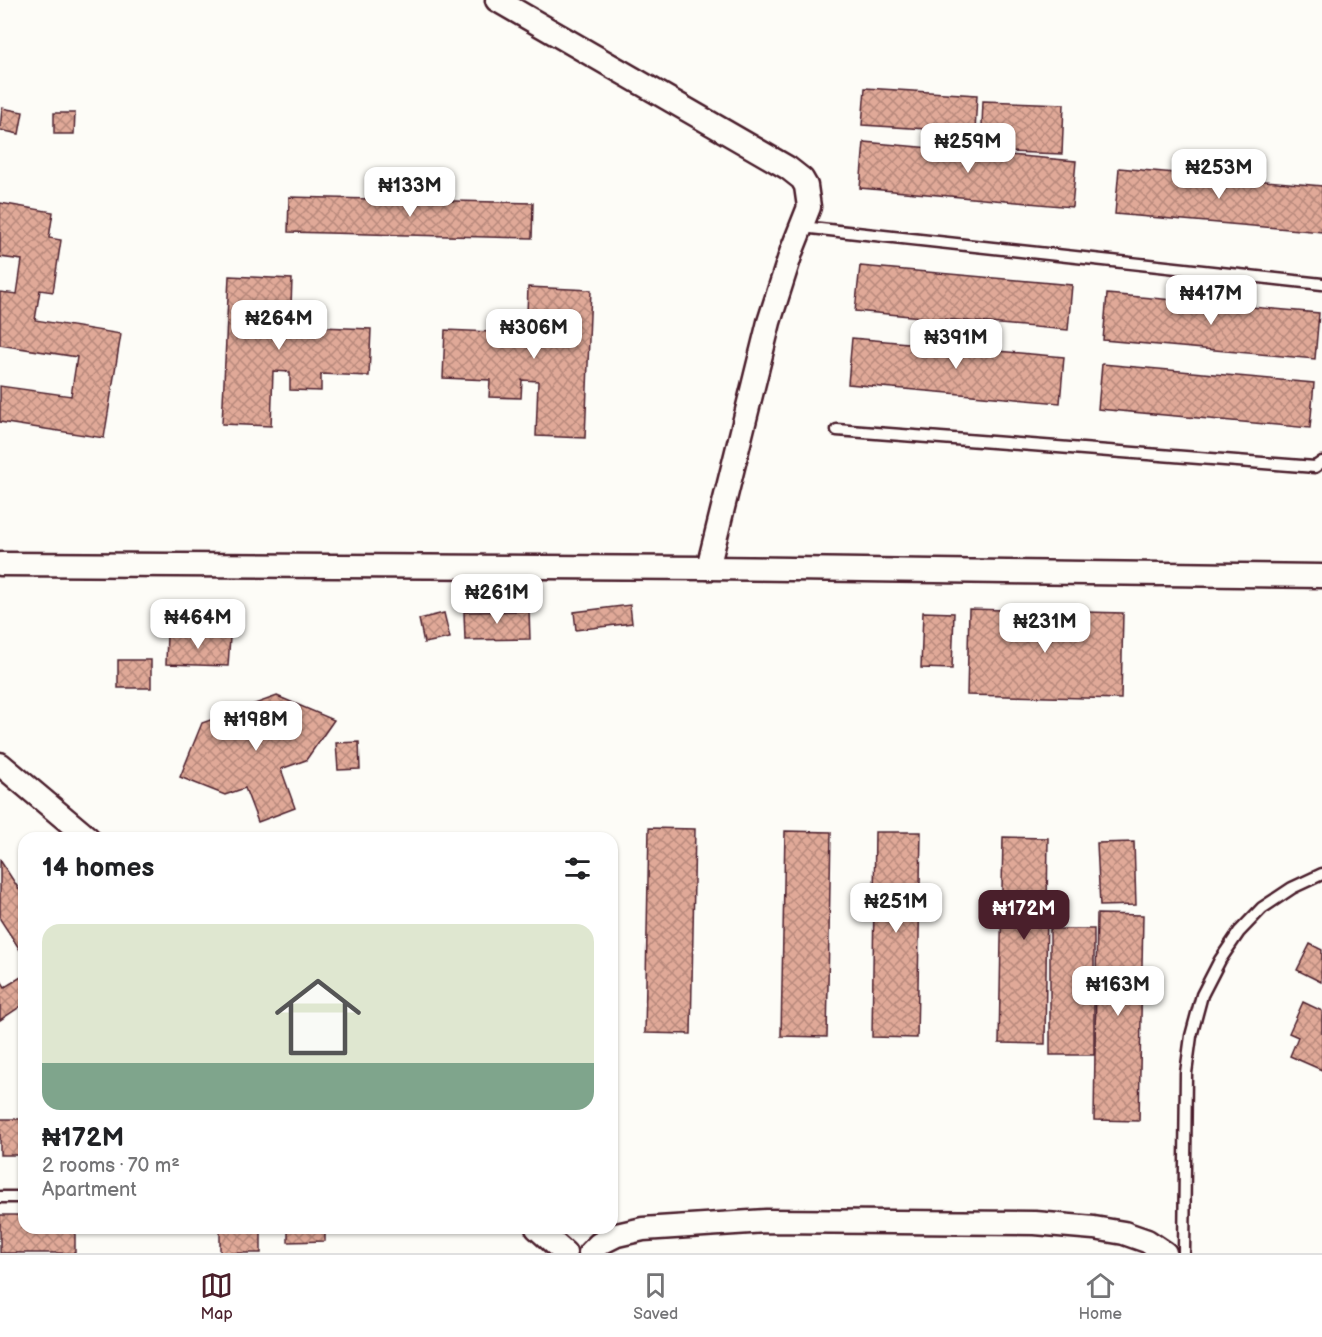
<!DOCTYPE html>
<meta charset="utf-8">
<style>
body{margin:0;font-family:"Balsamiq Sans",sans-serif;background:#f6f6f6;color:#202124;height:100vh;display:flex;flex-direction:column;font-size:22px;white-space:nowrap}
*{box-sizing:border-box;margin:0}
p{font-size:20px;color:#757577}
.icon{flex:none;width:33px;height:33px;fill:none;stroke:currentColor;stroke-width:2;stroke-linecap:round;stroke-linejoin:round}
.map{position:relative;flex:1;overflow:hidden}
.details{position:absolute;left:18px;top:832px;width:600px;height:402px;display:flex;flex-direction:column;background:#fff;border-radius:18px;box-shadow:0 2px 4px #0004}
.details>*{flex:none}
.price{position:absolute;translate:-50% -51px;padding:0 14px;border-radius:12px;background:#fff;color:#222;font-size:20px;line-height:39px;filter:drop-shadow(0 2px 3px #0008)}
.price::after{content:'';position:absolute;left:50%;top:36px;width:18px;height:14px;margin-left:-9px;background:inherit;clip-path:polygon(0 0,100% 0,50% 100%)}
.price.selected{background:#4a1f2b;color:#fff}
ul{padding:0;list-style:none}
li{display:grid;align-content:center;gap:12px;height:318px;padding:0 24px}
li span{display:grid;place-items:center;height:186px;border-radius:18px;color:#555}
li>.icon{margin-inline-start:auto}
span .icon{width:108px;height:108px;fill:#fffc;stroke-width:1}
li b{font-size:26px}
h2{display:flex;justify-content:space-between;align-items:center;height:72px;padding:0 24px;font-size:26px}
.tab-bar{display:flex;justify-content:space-around;align-items:center;height:84px;border-top:2px solid #e0e0e0;background:#fff;font-size:16px;color:#757577}
.tab-bar a{display:grid;justify-items:center;gap:3px}
.tab-bar .selected{color:#4a1f2b}
.map>svg:first-child{display:block}
</style>
<div class="map">
<svg width="1322" height="1253" viewBox="0 0 1322 1253">
<defs>
<pattern id="building-cross-hatch" width="8" height="8" patternUnits="userSpaceOnUse" patternTransform="scale(1.5)"><rect width="8" height="8" fill="#e0a998"/><path d="M0 0l8 8M0 8l8-8" fill="none" stroke="#b8897c"/></pattern>
</defs>
<rect width="100%" height="100%" fill="#fdfcf7"/>
<filter id="ink" filterUnits="userSpaceOnUse"><feTurbulence type="fractalNoise" baseFrequency=".0167" numOctaves="2"/><feDisplacementMap in="SourceGraphic" scale="12" xChannelSelector="R" yChannelSelector="G"/><feConvolveMatrix kernelMatrix="1 2 1 2 8 2 1 2 1" color-interpolation-filters="sRGB"/></filter>
<g filter="url(#ink)">
<g fill="url(#building-cross-hatch)" stroke="#4a1f2b" stroke-width="1.5">
<polygon points="865,88 977,95 975,132 862,125"/>
<polygon points="983,101 1064,104 1062,154 981,151"/>
<polygon points="2,108 23,112 19,134 0,130"/>
<polygon points="54,113 75,113 74,134 54,134"/>
<polygon points="864,142 1076,161 1072,207 860,188"/>
<polygon points="1119,168 1322,186 1322,232 1115,214"/>
<polygon points="289,197 533,203 532,238 288,232"/>
<polygon points="0,203 53,212 49,238 61,240 53,292 40,290 35,320 121,334 104,438 0,422 0,386 71,396 77,357 0,345 0,292 17,294 22,260 0,257"/>
<polygon points="860,266 1072,285 1068,330 855,311"/>
<polygon points="229,276 292,279 291,305 272,304 271,325 371,329 369,376 321,374 321,391 290,390 290,372 273,371 271,426 222,424"/>
<polygon points="528,287 591,290 585,438 536,436 538,381 522,380 521,398 489,397 490,380 443,378 445,330 545,334 546,315 527,314"/>
<polygon points="1107,294 1319,313 1315,359 1103,340"/>
<polygon points="852,338 1064,357 1060,403 848,384"/>
<polygon points="1102,364 1314,383 1310,428 1098,409"/>
<polygon points="630,605 632,623 576,630 574,612"/>
<polygon points="969,609 1123,613 1121,699 967,695"/>
<polygon points="529,611 530,639 465,640 464,612"/>
<polygon points="923,612 954,613 952,669 921,668"/>
<polygon points="444,613 450,638 424,643 419,619"/>
<polygon points="167,634 230,637 228,666 166,664"/>
<rect x="118" y="660" width="33" height="28"/>
<polygon points="277,696 334,720 306,760 281,769 295,808 258,822 245,788 225,795 180,777 202,723"/>
<polygon points="359,742 360,769 338,770 336,743"/>
<polygon points="649,828 695,829 691,1034 645,1033"/>
<polygon points="785,831 831,832 827,1037 781,1036"/>
<polygon points="875,832 921,832 917,1038 872,1037"/>
<polygon points="1003,837 1048,838 1045,1044 999,1043"/>
<polygon points="1134,842 1136,905 1100,906 1097,843"/>
<polygon points="0,860 24,897 24,956 0,919"/>
<polygon points="1097,914 1143,915 1139,1121 1094,1120"/>
<rect x="1050" y="929" width="44" height="126"/>
<polygon points="1310,944 1322,950 1321,982 1297,970"/>
<polygon points="24,975 24,1004 0,1020 0,979 5,987"/>
<polygon points="1303,1002 1322,1011 1322,1070 1290,1056 1298,1037 1289,1033"/>
<rect x="0" y="1119" width="24" height="36"/>
<polygon points="0,1215 24,1215 24,1228 75,1228 75,1253 0,1253"/>
<rect x="220" y="1228" width="41" height="25"/>
<polygon points="288,1228 325,1228 325,1241 288,1242"/>
</g>
<g fill="none" stroke-linecap="round" stroke-linejoin="round">
<defs>
<g id="service">
<polyline points="802,227 1322,284"/>
<polyline points="837,430 1315,467 1322,462"/>
<polyline points="0,1197 24,1197"/>
<polyline points="1184,1253 1186,1073 1191,1036 1202,995 1220,960 1239,932 1262,908 1292,888 1322,874"/>
</g>
<g id="minor">
<polyline points="497,0 788,168 802,179 806,186 809,207 792,250 769,322 708,568"/>
<polyline points="0,564 708,568 1322,576"/>
<polyline points="0,764 88,838"/>
<polyline points="537,1228 565,1253"/>
<polyline points="590,1253 599,1244 617,1235 643,1229 766,1221 1035,1223 1094,1228 1124,1233 1147,1241 1165,1253"/>
</g>
</defs>
<use href="#service" stroke="#4a1f2b" stroke-width="15"/>
<use href="#minor" stroke="#4a1f2b" stroke-width="27"/>
<use href="#service" stroke="#fdfcf7" stroke-width="10"/>
<use href="#minor" stroke="#fdfcf7" stroke-width="22"/>
</g>
</g>
</svg>
<b class="price" style="left:968px;top:174px">₦259M</b>
<b class="price" style="left:1219px;top:200px">₦253M</b>
<b class="price" style="left:410px;top:218px">₦133M</b>
<b class="price" style="left:1211px;top:326px">₦417M</b>
<b class="price" style="left:279px;top:351px">₦264M</b>
<b class="price" style="left:534px;top:360px">₦306M</b>
<b class="price" style="left:956px;top:370px">₦391M</b>
<b class="price" style="left:497px;top:625px">₦261M</b>
<b class="price" style="left:198px;top:650px">₦464M</b>
<b class="price" style="left:1045px;top:654px">₦231M</b>
<b class="price" style="left:256px;top:752px">₦198M</b>
<b class="price" style="left:896px;top:934px">₦251M</b>
<b class="price selected" style="left:1024px;top:941px">₦172M</b>
<b class="price" style="left:1118px;top:1017px">₦163M</b>
<section class="details">
<h2>14 homes<svg class="icon" aria-label="filters" viewBox="0 0 24 24"><path d="M4 7h16M4 17h16"/><circle cx="9" cy="7" r="2"/><circle cx="15" cy="17" r="2"/></svg></h2>
<ul>
<li><span style="background:linear-gradient(#dfe7d0 75%,#7fa58c 0)"><svg class="icon" aria-label="home" viewBox="0 0 24 24"><path d="M3 11l9-7 9 7M6 9v11h12V9"/></svg></span><div><b>₦172M</b><p>2 rooms · 70 m²</p><p>Apartment</p></div></li>
</ul>
</section>
</div>
<nav class="tab-bar">
<a class="selected"><svg class="icon" aria-label="map" viewBox="0 0 24 24"><path d="M3 6l6-2 6 2 6-2v14l-6 2-6-2-6 2zM9 4v14M15 6v14"/></svg>Map</a>
<a><svg class="icon" aria-label="saved" viewBox="0 0 24 24"><path d="M7 4h10v16l-5-4-5 4z"/></svg>Saved</a>
<a><svg class="icon" aria-label="home" viewBox="0 0 24 24"><path d="M3 11l9-7 9 7M6 9v11h12V9"/></svg>Home</a>
</nav>
